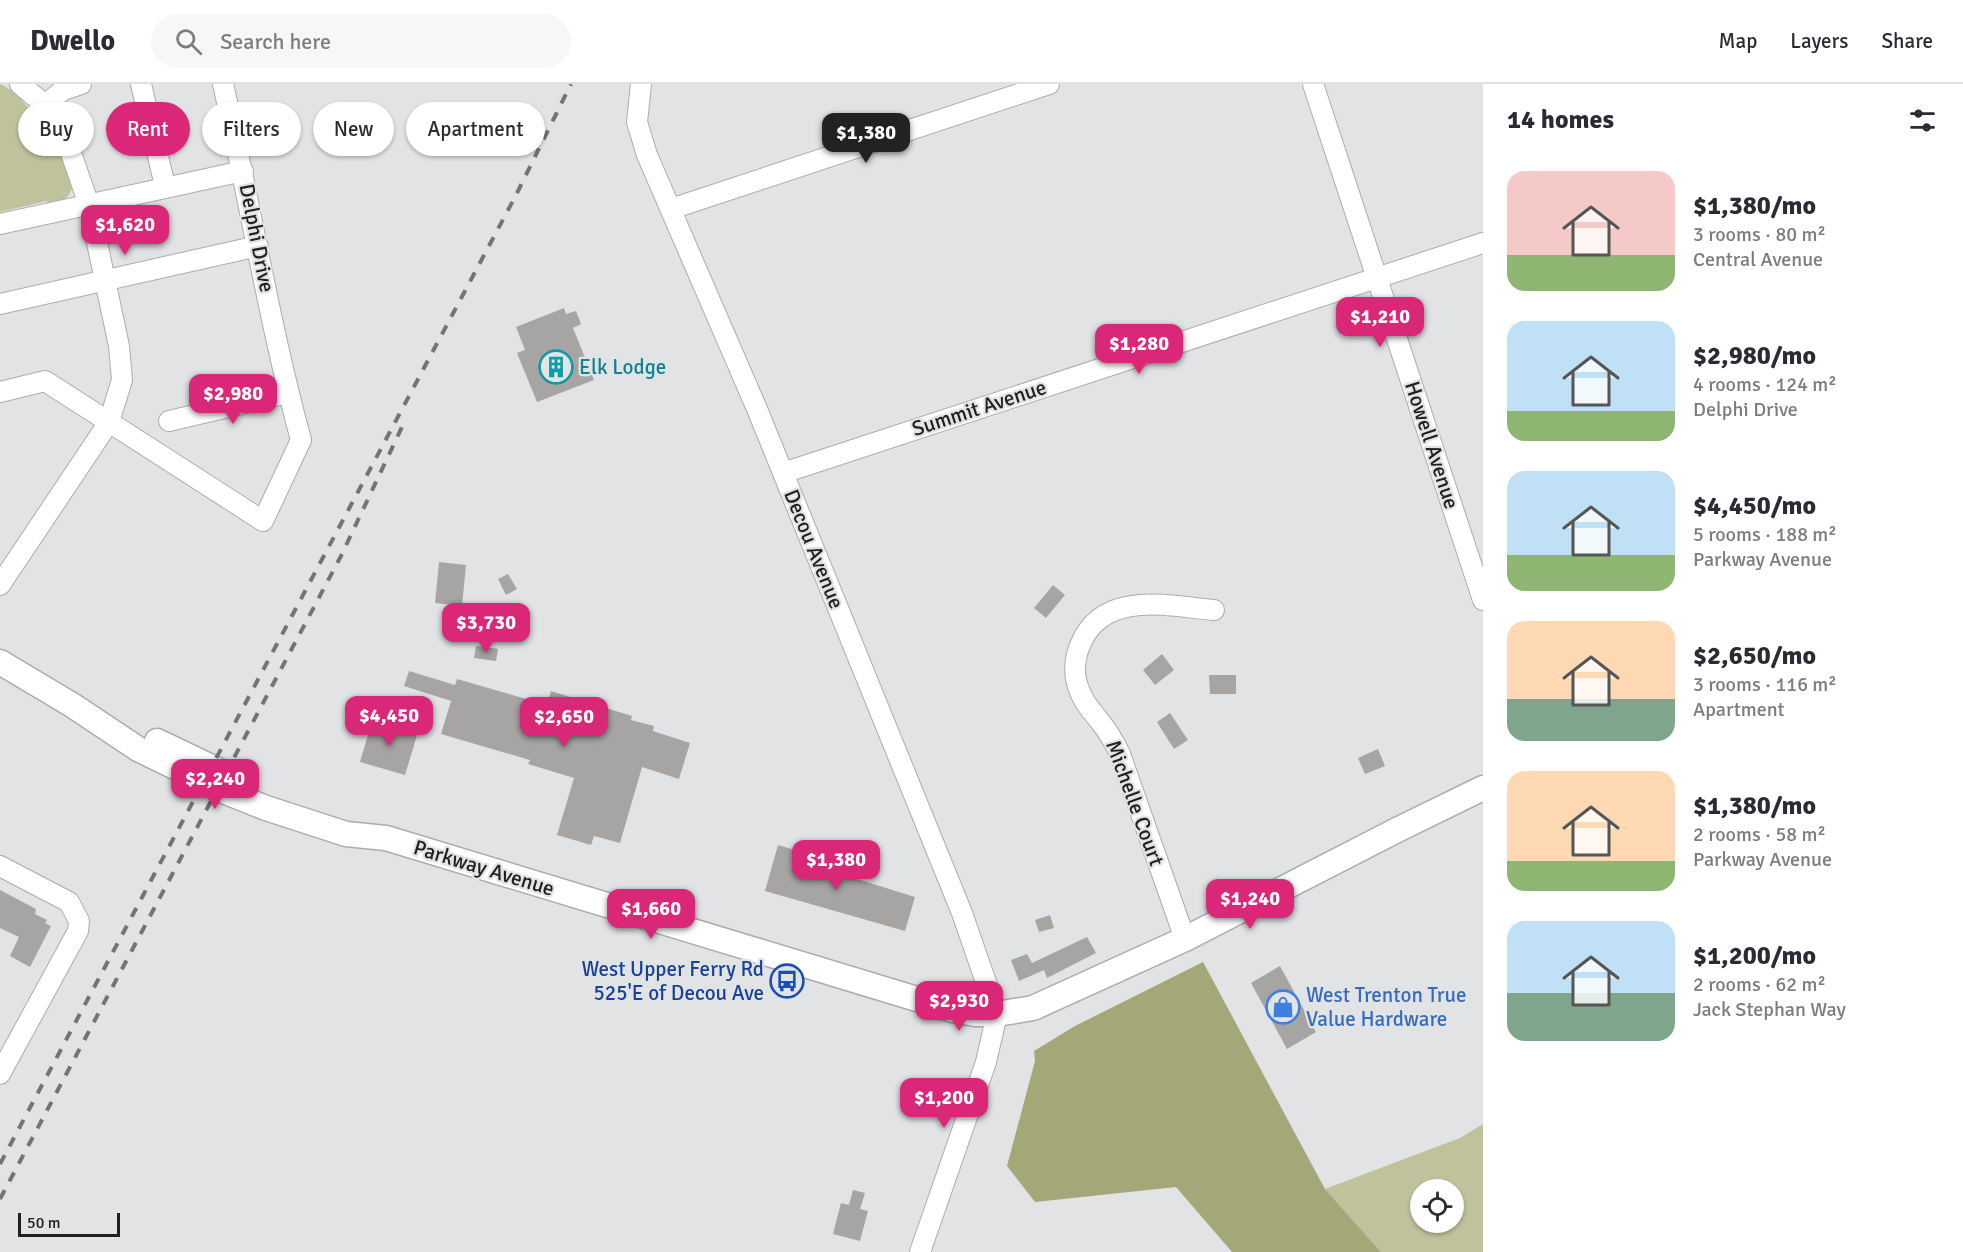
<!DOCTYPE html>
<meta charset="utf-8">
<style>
body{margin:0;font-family:Signika,sans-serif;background:#f7f7f7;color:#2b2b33;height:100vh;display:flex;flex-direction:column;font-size:22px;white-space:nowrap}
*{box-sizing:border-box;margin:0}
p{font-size:20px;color:#7c7c81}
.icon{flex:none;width:33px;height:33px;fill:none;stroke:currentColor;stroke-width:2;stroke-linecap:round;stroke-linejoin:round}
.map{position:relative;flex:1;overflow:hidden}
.panel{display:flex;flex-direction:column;background:#fff;width:480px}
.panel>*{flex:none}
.top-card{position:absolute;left:18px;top:18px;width:570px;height:54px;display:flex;gap:12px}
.fabs{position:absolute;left:1410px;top:1095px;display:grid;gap:12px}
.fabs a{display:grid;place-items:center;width:54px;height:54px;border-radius:50%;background:#fff;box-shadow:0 2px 4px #0004;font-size:30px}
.scale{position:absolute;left:18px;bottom:15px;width:102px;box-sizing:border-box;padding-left:6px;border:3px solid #202021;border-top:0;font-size:16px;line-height:21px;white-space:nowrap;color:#202021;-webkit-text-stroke:4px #e2e3e5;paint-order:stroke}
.price{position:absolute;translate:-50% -51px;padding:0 14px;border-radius:12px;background:#db2777;color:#fff;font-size:20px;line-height:39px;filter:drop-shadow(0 2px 3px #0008)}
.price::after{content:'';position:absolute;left:50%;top:36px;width:18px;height:14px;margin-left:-9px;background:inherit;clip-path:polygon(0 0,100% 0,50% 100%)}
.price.selected{background:#222;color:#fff}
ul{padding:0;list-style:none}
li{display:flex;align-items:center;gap:18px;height:150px;padding:0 24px}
li span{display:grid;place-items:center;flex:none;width:168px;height:120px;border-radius:18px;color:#555}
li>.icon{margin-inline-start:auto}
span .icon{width:72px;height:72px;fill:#fffc;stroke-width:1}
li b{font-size:26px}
h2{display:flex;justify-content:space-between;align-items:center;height:72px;padding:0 24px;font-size:26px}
.chip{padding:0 21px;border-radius:27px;background:#fff;box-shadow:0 2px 4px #0004;font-size:21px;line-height:54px}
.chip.selected{background:#db2777;color:#fff}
header{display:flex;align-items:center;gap:36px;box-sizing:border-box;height:84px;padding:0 30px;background:#fff;border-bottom:2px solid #e1e1e2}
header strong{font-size:28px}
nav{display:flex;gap:33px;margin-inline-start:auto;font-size:21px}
.search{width:420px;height:54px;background:#f7f7f7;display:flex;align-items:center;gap:15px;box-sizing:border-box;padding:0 21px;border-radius:33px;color:#7c7c81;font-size:22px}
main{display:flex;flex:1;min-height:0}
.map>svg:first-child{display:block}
</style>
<header>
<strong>Dwello</strong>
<div class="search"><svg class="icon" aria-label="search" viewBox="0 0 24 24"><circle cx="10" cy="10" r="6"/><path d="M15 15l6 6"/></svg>Search here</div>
<nav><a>Map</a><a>Layers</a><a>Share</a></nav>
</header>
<main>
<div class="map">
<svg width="1483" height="1168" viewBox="0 0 1483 1168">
<rect width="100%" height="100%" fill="#e2e3e5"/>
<g fill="#bfc29b" fill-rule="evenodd">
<path d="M0,0C23,9 43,44 55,65H59C70,92 86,111 49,122L47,117L0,128Z"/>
<path d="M1483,1040V1168H1381L1325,1105L1460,1054ZM1420,1106H1454V1138H1420Z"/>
</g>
<polygon fill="#a4a879" points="1203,878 1325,1105 1381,1168 1232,1168 1176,1103 1035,1118 1007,1082 1035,977 1034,967 1075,942"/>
<g fill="#a7a5a4">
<polygon points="564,224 566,230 576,227 581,240 573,244 594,296 537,318 517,269 525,266 516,243"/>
<polygon points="439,478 466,481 462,522 435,519"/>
<polygon points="508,490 517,505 506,511 498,495"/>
<polygon points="1053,501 1065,511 1046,534 1034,524"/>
<polygon points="476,562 498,565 496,577 474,574"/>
<polygon points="1162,570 1174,586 1155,601 1143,586"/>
<polygon points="409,587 455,601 457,595 547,621 551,607 632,632 631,636 654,642 653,647 690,659 679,695 642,683 620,759 594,752 591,761 557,751 574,694 528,680 530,676 441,650 451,617 404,602"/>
<polygon points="1209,591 1236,591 1236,610 1210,610"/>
<polygon points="1170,629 1188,656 1174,665 1157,638"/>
<polygon points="373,634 418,648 405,691 360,678"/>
<polygon points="1378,665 1385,682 1365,690 1358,674"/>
<polygon points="778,761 815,772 812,781 915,813 905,847 765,807"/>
<polygon points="0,806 36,825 35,830 47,836 45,839 51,842 30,883 10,872 19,853 0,844"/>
<polygon points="1050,831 1054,844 1039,848 1035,836"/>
<polygon points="1087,853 1096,869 1047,894 1044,886 1019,897 1011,876 1027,870 1032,879"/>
<polygon points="1280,882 1316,948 1287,965 1251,899"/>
<polygon points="853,1106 865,1109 860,1125 868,1127 860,1157 833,1150 841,1119 849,1121"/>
</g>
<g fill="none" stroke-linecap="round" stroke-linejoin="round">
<defs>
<g id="minor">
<path d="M20,0L45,21L70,66L89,121L119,262L122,296L109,338L263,437L301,356C269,239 250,118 223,0"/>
<polyline points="141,0 165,102"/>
<polyline points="641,0 637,38 647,71 757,325 962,829 997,930 986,978 920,1168"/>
<polyline points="1313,0 1483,516"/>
<polyline points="45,21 63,6 81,0"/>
<polyline points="671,125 1049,0"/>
<polyline points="0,140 243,87"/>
<polyline points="0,220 258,162"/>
<polyline points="0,308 45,297 109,338 0,501"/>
<polyline points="169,337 288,309"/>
<polyline points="783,389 1483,159"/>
<polyline points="0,782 69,818 79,837 78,847 0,990"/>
<path d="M1185,855L1120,670C1114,657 1107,646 1098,635C1091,626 1084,619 1080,608C1073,592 1074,574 1081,559C1104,506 1168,522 1214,526"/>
</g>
<g id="major">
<polyline points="0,578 72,621 138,665 226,708 266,724 346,750 386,754 953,926 975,930 997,930 1033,924 1185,855 1397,746 1483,704"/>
<polyline points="157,657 228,691"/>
</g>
</defs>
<use href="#minor" stroke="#abacae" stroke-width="22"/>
<use href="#major" stroke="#abacae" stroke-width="27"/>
<use href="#minor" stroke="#fff" stroke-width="20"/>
<use href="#major" stroke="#fff" stroke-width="24"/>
<g stroke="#747476" stroke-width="4" stroke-dasharray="10 10" stroke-linecap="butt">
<polyline points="0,1080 515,113 571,0"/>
<polyline points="0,1115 341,472 402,343"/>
</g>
</g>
<defs>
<symbol id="building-ring" viewBox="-11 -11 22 22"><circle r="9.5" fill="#e2e3e5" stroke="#0f9aa8" stroke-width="1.5"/><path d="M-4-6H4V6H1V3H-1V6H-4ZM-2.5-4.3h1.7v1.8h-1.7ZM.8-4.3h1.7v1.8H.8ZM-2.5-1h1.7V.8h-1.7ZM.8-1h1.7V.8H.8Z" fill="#0f9aa8"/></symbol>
<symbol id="bus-ring" viewBox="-11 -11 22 22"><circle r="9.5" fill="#e2e3e5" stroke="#1a4fb4" stroke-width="1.5"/><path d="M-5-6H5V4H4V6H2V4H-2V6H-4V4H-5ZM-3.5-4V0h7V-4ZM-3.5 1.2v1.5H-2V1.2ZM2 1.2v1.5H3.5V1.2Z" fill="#1a4fb4"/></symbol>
<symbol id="shop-ring" viewBox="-11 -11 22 22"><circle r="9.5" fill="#e2e3e5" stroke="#3f7fe0" stroke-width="1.5"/><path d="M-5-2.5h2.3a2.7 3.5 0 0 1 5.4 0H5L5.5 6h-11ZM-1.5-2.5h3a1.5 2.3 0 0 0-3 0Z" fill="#3f7fe0"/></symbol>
</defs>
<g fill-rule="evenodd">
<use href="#building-ring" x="537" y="264" width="38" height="38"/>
<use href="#bus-ring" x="768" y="878" width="38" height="38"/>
<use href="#shop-ring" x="1264" y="904" width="38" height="38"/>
</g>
<g text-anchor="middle" stroke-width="4.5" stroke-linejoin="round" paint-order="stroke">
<g font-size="21" fill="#202021" stroke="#e2e3e5">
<text transform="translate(257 154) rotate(79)" y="7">Delphi Drive</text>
<text transform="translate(979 324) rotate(-18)" y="7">Summit Avenue</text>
<text transform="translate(1432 361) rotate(72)" y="7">Howell Avenue</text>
<text transform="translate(814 465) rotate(68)" y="7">Decou Avenue</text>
<text transform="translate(1135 719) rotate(70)" y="7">Michelle Court</text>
<text transform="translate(484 784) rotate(17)" y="7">Parkway Avenue</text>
</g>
<g font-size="21" fill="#0d838f" stroke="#e2e3e5" text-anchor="start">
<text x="579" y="290">Elk Lodge</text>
</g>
<g font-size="21" fill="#164399" stroke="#e2e3e5" text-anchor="end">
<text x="764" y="892">West Upper Ferry Rd<tspan x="764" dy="24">525'E of Decou Ave</tspan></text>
</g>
<g font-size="21" fill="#366cbe" stroke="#e2e3e5" text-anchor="start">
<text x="1306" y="918">West Trenton True<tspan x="1306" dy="24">Value Hardware</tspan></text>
</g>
</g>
</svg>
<div class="fabs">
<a><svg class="icon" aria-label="locate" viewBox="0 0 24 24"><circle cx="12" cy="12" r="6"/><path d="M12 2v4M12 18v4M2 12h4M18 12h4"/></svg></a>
</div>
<div class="scale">50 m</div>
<b class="price selected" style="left:866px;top:80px">$1,380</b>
<b class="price" style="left:125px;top:172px">$1,620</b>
<b class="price" style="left:1380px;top:264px">$1,210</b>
<b class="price" style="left:1139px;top:291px">$1,280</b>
<b class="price" style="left:233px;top:341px">$2,980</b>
<b class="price" style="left:486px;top:570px">$3,730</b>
<b class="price" style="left:389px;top:663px">$4,450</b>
<b class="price" style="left:564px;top:664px">$2,650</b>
<b class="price" style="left:215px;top:726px">$2,240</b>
<b class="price" style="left:836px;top:807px">$1,380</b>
<b class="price" style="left:1250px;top:846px">$1,240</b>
<b class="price" style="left:651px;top:856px">$1,660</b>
<b class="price" style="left:959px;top:948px">$2,930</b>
<b class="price" style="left:944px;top:1045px">$1,200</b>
<div class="top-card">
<a class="chip">Buy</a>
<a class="chip selected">Rent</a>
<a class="chip">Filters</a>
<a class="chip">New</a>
<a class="chip">Apartment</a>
</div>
</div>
<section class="panel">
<h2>14 homes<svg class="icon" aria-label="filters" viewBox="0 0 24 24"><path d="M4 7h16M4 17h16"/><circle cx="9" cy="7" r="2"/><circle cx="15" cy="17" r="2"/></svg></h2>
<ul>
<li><span style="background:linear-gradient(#f6c9c9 70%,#8fb573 0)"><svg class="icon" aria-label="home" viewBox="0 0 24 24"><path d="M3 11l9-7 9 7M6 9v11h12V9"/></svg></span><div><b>$1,380/mo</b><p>3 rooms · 80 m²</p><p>Central Avenue</p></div></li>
<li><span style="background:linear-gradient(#bfe0f5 75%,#8fb573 0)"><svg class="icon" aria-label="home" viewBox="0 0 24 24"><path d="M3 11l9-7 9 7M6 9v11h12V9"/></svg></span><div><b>$2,980/mo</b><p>4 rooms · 124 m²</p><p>Delphi Drive</p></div></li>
<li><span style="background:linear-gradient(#bfe0f5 70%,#8fb573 0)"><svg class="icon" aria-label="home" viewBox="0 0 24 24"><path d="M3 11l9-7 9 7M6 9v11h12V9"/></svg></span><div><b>$4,450/mo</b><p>5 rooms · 188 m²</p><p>Parkway Avenue</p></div></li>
<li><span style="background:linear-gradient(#ffd9b3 65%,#7fa58c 0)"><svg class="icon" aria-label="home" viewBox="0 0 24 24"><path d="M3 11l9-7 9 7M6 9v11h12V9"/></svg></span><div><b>$2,650/mo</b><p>3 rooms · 116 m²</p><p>Apartment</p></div></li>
<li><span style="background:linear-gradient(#ffd9b3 75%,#8fb573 0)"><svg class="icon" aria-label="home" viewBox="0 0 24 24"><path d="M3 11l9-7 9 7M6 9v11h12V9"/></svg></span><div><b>$1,380/mo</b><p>2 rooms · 58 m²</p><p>Parkway Avenue</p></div></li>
<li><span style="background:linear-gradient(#bfe0f5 60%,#7fa58c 0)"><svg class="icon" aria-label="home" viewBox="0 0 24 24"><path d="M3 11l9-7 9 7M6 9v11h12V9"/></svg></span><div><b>$1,200/mo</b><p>2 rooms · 62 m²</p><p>Jack Stephan Way</p></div></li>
</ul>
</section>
</main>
